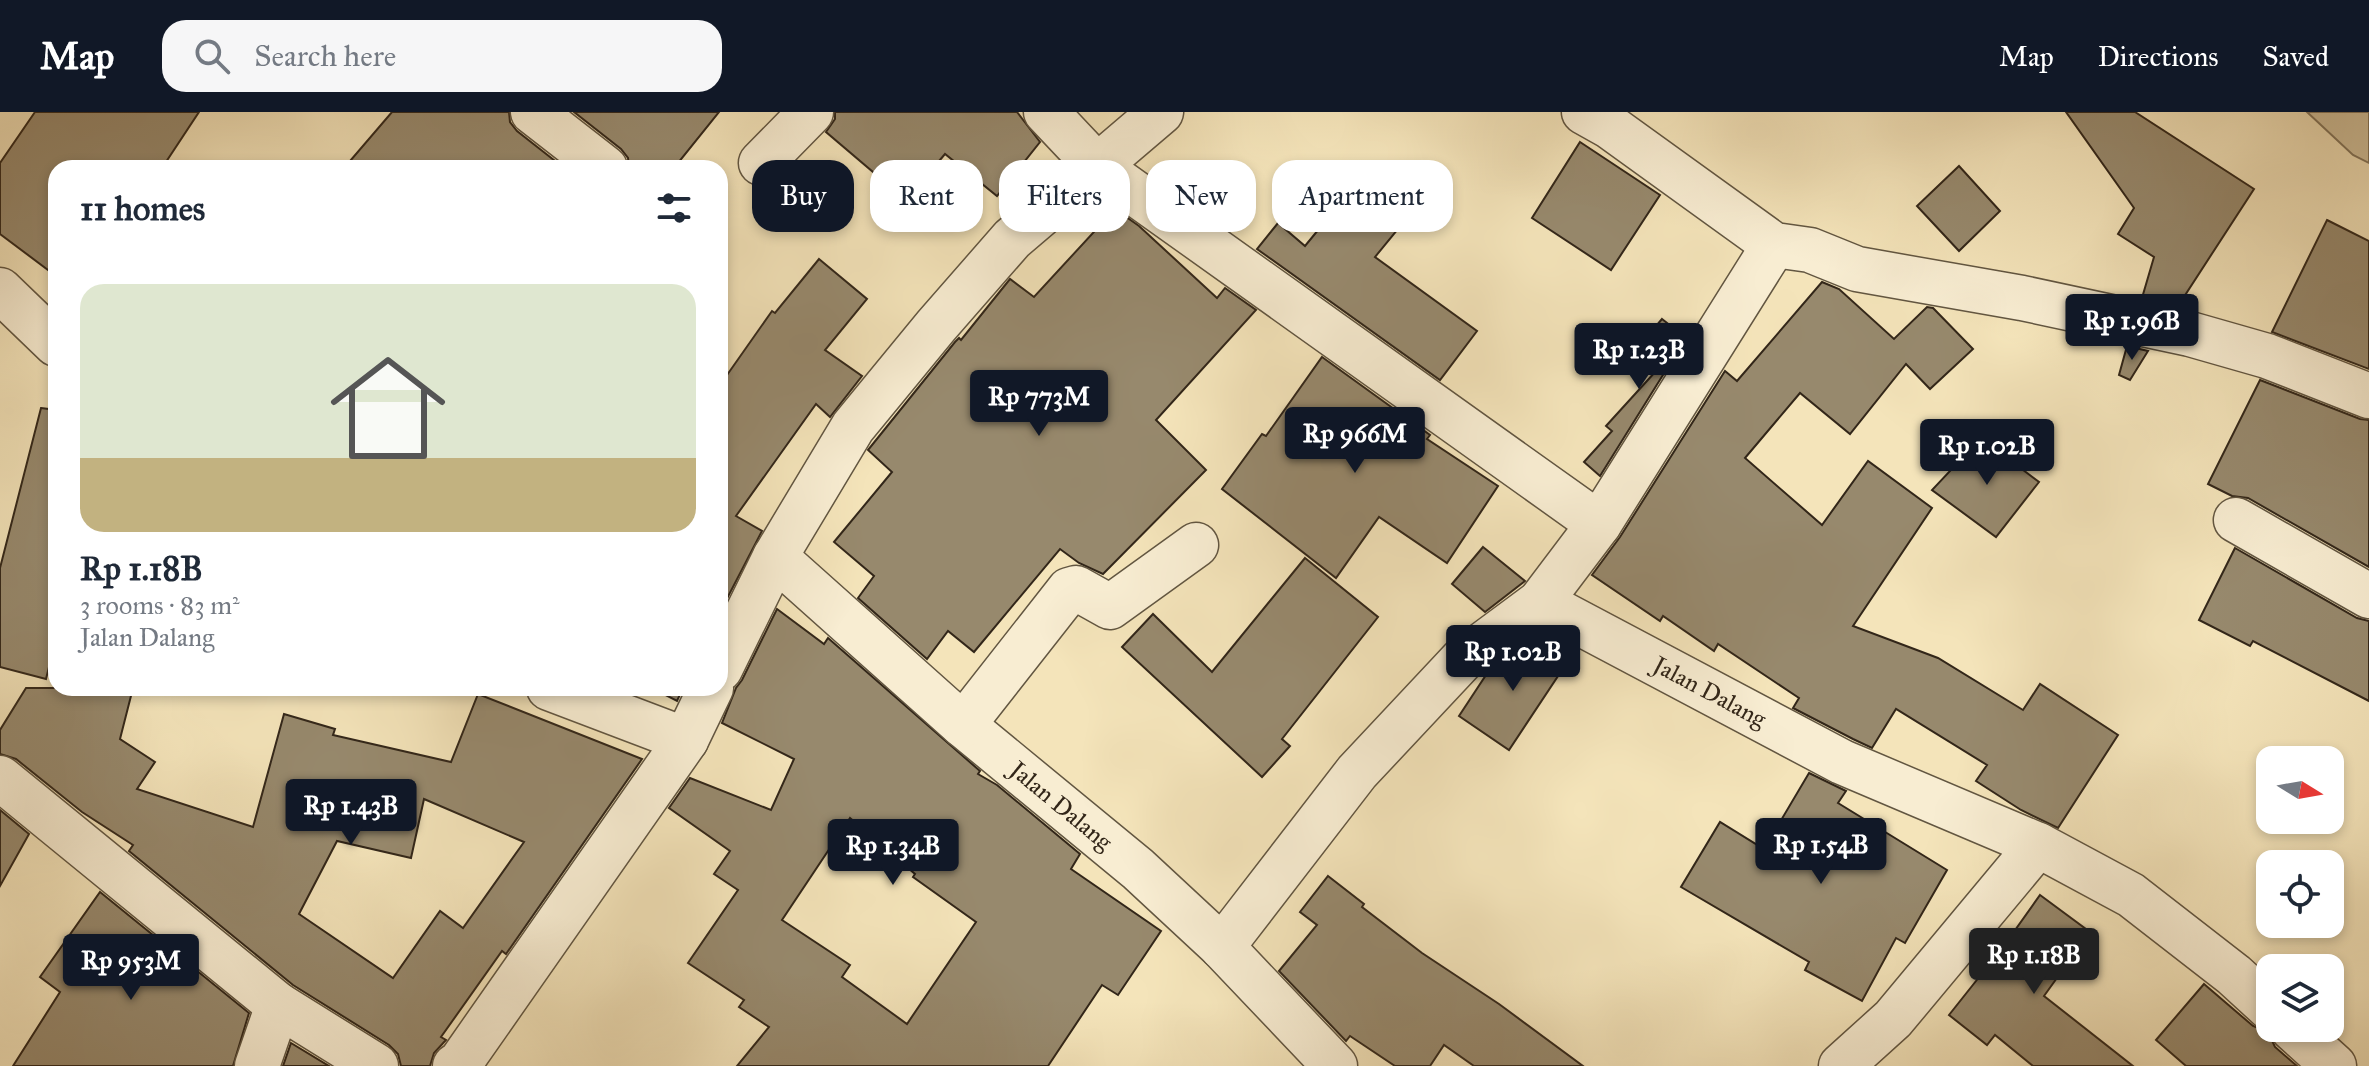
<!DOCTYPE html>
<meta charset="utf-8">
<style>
body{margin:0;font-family:"IM FELL Great Primer",serif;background:#f6f6f7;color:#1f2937;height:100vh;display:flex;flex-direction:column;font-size:30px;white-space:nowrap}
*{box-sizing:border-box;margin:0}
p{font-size:26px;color:#747a83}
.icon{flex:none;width:44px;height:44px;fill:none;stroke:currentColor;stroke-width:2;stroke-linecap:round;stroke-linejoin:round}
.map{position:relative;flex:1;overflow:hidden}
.sheet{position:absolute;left:48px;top:48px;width:680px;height:536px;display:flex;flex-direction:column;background:#fff;border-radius:24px;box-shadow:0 4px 12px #0003}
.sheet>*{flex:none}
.banner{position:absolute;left:752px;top:48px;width:760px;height:72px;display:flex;gap:16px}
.needle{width:52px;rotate:101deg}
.buttons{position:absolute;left:2256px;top:634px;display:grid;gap:16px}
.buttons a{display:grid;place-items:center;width:88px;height:88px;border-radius:16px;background:#fff;box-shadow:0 4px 12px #0003;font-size:40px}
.price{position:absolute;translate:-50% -68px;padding:0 18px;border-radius:8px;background:#111827;color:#fff;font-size:26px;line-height:52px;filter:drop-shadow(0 2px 4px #0008)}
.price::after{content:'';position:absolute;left:50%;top:48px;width:24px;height:18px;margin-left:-12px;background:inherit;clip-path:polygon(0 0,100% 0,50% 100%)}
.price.active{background:#222;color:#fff}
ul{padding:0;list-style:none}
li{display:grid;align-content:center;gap:16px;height:424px;padding:0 32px}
li span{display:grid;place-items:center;height:248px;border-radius:24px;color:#555}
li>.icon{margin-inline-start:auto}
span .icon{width:144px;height:144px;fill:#fffc;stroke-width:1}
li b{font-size:34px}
h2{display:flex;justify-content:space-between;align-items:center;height:96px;padding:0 32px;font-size:34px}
.pill{padding:0 28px;border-radius:24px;background:#fff;box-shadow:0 4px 12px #0003;font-size:28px;line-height:72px}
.pill.active{background:#111827;color:#fff}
header{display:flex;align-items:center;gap:48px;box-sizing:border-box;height:112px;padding:0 40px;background:#111827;color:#fff}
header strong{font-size:38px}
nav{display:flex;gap:44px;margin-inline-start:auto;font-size:28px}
.search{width:560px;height:72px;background:#f6f6f7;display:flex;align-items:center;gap:20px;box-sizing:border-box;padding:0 28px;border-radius:24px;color:#747a83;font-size:30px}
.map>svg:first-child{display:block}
</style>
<header>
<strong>Map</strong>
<div class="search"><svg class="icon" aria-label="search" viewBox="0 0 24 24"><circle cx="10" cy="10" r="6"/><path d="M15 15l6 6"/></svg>Search here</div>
<nav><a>Map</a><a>Directions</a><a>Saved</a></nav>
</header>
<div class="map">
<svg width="2369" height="954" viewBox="0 0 2369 954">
<rect width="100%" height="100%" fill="#f4e4ba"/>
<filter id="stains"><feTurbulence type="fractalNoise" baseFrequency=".0025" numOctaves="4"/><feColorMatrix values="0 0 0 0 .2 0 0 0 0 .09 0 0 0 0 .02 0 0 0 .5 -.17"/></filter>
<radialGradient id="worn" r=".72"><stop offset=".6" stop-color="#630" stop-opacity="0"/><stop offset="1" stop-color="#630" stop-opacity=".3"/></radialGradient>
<polygon fill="#d3c49f" stroke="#82755c" stroke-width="2" points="2307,0 2369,0 2369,51 2353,43"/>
<g fill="#97896d" stroke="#322619" stroke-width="2" fill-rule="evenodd">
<polygon points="35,0 199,0 162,56 56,56 56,164 0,122 0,51"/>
<polygon points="392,0 509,0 510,10 517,19 564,56 344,56"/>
<polygon points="574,0 719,0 674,56 629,56 628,46 621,37"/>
<polygon points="835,0 1017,0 1040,30 997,84 945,42 906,88 826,20 835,7"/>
<polygon points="2066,0 2135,0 2254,77 2178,194 2142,186 2154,145 2118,122 2134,96"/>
<polygon points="1580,30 1660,83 1611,158 1532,106"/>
<polygon points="1959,54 2000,99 1959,139 1917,94"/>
<polygon points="1365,61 1412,100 1375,145 1477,219 1440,268 1257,137 1278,111 1305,134"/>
<polygon points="1115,97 1139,114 1217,186 1225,176 1256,198 1156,308 1206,358 1103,462 1079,451 1060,437 974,540 948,519 927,547 858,486 874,464 834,430 892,360 868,338 955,230 959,226 961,228 1010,167 1034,185"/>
<polygon points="2327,108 2369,129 2369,257 2272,220"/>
<polygon points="819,147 867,187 825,238 862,264 830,305 816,292 736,404 762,419 720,500 720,273 772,199 775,201"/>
<polygon points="1822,170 1839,177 1894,227 1927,195 1933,196 1973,237 1930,277 1906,252 1850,322 1800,281 1745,346 1822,413 1868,349 1932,396 1853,514 1938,546 2023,598 2040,572 2118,623 2058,716 2021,698 1976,669 1987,653 1896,597 1872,636 1853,627 1793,596 1799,586 1718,532 1714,539 1663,504 1660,509 1592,463 1620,425 1725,259 1737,269"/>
<polygon points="1662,207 1686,226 1600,364 1584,350 1612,319 1606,314 1656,259 1634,240"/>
<polygon points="2127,234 2148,239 2130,268 2119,263"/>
<polygon points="1322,245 1430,323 1427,327 1498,374 1447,451 1379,405 1336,466 1222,377 1262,322 1266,324"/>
<polygon points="2260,268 2360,307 2369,308 2369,455 2248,386 2232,384 2208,372"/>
<polygon points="41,296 56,298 56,527 46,567 0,555 0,456"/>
<polygon points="1981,326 2039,370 1996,425 1932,378"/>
<polygon points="1483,435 1525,469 1485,500 1452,472"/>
<polygon points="2235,436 2357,506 2369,509 2369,589 2253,529 2250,534 2199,508"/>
<polygon points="1305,446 1378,505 1282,627 1290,634 1262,665 1122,535 1153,502 1212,560"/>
<path d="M777,497L824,532L828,526L980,659L978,662L997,673L1080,742L1071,757L1161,819L1118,883L1102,873L1048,954H737L769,915L739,895L744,888L688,851L738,778L714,762L730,739L669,696L690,666L771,698L794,647L722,611L736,576L742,568ZM850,706L915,762L913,765L976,810L907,912L842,865L850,853L782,808Z"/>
<polygon points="1531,528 1566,552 1509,638 1459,604 1488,560"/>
<path d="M26,576H133L120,627L155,650L137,677L253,715L284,602L335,617L333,623L451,650L478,582L642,647L506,842L502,839L441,925L446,928L434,941L430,954H401L398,942L389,933L293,873L129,739L133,733L82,700L16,647L0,642V618ZM424,687L524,730L463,816L440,799L393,866L299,802L337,729L411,746Z"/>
<polygon points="652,576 683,576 677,589"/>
<polygon points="1809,661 1846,679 1838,691 1947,758 1905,831 1896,826 1862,889 1805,858 1809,850 1681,775 1720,710 1764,737"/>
<polygon points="0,698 29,722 0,774"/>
<polygon points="1328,764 1364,792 1362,795 1422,841 1499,892 1583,954 1474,954 1444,933 1430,954 1395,954 1350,924 1346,929 1279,859 1317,813 1300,800"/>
<polygon points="100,780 249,901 233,954 13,954 60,880 40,865"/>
<polygon points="2040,783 2090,820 2044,884 2133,954 2033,954 1995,923 1987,933 1949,903 2003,835"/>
<polygon points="2204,872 2253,914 2268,920 2275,935 2297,954 2186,954 2156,928"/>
<polygon points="291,931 329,954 283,954"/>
</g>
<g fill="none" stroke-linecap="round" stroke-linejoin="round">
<defs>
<g id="street">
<polyline points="533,0 605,56"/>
<polyline points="1046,0 1097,54 1599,412"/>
<polyline points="1584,0 1609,14 1774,133 1810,138 1857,157 2022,186 2190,222 2267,244 2369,284"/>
<polyline points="761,51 811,0"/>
<polyline points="0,178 56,232"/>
<polyline points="2236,408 2369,484"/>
<polyline points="775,445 853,315 936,214 1012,127 1161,0"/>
<path id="s1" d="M1540,490L1842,650L2038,733L1893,907L1841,954"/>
<path id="s2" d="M720,557L775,445L963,613L1138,757L1222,835L1335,954"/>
<polyline points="549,576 686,628 711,576"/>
<polyline points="963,613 1069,478 1076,476 1110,495 1196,433"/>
<polyline points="0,666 278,893"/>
<polyline points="2038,733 2131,783 2234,863 2270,896"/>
<polyline points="1222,835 1357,660 1462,548 1540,490 1599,412 1774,133"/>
<polyline points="2292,916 2334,954"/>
<polyline points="257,954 278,893 376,954"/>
<polyline points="455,954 460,951 686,628"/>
</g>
</defs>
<use href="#street" stroke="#625641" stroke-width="47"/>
<use href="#street" stroke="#f8edd2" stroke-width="44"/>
</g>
<g text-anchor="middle" stroke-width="7" stroke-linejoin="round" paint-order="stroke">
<g font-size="24" fill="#322619" stroke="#f8edd2">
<text dy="8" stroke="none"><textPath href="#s1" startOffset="192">Jalan Dalang</textPath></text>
<text dy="8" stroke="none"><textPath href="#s2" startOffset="504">Jalan Dalang</textPath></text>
</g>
</g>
<rect width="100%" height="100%" filter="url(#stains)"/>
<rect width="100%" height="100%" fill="url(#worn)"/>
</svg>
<div class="buttons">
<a><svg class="needle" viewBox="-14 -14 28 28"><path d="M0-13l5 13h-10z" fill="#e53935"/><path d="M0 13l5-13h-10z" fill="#747a83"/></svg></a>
<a><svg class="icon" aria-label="locate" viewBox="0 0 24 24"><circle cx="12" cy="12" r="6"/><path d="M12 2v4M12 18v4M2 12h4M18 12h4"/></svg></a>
<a><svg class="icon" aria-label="layers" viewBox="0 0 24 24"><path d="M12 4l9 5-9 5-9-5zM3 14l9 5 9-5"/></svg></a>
</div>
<b class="price" style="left:2132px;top:250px">Rp 1.96B</b>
<b class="price" style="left:1639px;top:279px">Rp 1.23B</b>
<b class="price" style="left:1039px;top:326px">Rp 773M</b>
<b class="price" style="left:1355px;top:363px">Rp 966M</b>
<b class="price" style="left:1987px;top:375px">Rp 1.02B</b>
<b class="price" style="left:1513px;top:581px">Rp 1.02B</b>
<b class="price" style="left:351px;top:735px">Rp 1.43B</b>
<b class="price" style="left:1821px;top:774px">Rp 1.54B</b>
<b class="price" style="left:893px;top:775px">Rp 1.34B</b>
<b class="price active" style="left:2034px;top:884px">Rp 1.18B</b>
<b class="price" style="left:131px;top:890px">Rp 953M</b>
<div class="banner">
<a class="pill active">Buy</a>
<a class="pill">Rent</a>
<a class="pill">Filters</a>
<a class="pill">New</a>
<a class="pill">Apartment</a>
</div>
<section class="sheet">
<h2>11 homes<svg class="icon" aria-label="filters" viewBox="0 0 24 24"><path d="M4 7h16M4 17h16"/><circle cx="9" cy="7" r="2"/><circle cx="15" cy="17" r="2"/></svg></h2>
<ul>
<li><span style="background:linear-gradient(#dfe7d0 70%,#c2b280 0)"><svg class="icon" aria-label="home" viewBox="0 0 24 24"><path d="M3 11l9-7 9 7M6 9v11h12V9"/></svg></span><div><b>Rp 1.18B</b><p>3 rooms · 83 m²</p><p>Jalan Dalang</p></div></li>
</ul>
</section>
</div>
